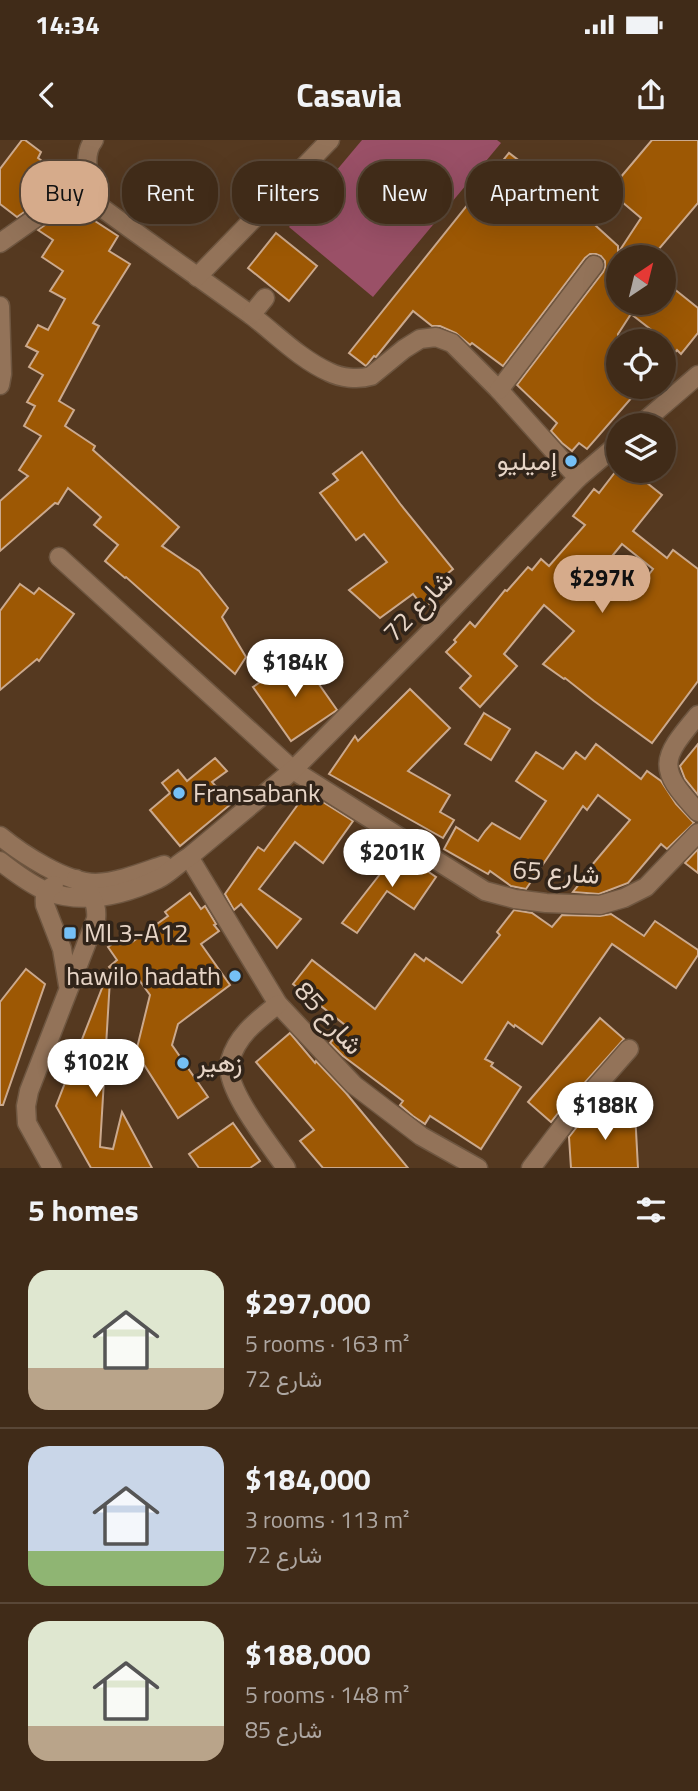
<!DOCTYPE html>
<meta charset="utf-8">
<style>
body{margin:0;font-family:"Titillium Web",Vazirmatn,sans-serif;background:#473321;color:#f1f3f6;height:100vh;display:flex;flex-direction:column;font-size:26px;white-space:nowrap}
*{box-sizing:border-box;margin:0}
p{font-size:23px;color:#aea7a2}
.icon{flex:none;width:38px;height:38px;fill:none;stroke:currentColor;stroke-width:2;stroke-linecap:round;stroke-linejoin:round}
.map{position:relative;height:1028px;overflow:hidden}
.drawer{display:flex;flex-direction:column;background:#402b18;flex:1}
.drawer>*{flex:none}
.top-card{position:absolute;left:21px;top:21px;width:656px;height:63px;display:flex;gap:14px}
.needle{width:46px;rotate:35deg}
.buttons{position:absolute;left:606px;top:105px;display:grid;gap:14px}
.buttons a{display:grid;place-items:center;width:70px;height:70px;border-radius:50%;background:#402b18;box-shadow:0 7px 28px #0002,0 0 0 2px #594737;font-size:35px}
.price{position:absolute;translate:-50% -60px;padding:0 16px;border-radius:24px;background:#fff;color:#222;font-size:23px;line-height:46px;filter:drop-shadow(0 2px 4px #0008)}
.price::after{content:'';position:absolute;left:50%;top:42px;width:21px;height:16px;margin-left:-10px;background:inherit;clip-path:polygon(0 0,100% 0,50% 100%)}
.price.active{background:#d6ab8b;color:#111}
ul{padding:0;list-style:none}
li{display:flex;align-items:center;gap:21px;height:175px;padding:0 28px}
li+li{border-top:2px solid #594737}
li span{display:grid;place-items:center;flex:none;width:196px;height:140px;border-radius:21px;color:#555}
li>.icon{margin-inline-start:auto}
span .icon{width:84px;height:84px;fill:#fffc;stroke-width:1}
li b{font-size:30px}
h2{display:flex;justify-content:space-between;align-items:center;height:84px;padding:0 28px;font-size:30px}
.pill{padding:0 24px;border-radius:28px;background:#402b18;box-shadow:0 7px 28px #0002,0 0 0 2px #594737;font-size:24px;line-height:63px}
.pill.active{background:#d6ab8b;color:#111}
.status{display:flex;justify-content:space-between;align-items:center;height:49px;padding:0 35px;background:#402b18;direction:ltr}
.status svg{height:19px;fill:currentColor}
header{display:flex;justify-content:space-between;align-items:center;height:91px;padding:0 28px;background:#402b18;font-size:32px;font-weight:700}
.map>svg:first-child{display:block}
</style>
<div class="status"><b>14:34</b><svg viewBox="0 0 49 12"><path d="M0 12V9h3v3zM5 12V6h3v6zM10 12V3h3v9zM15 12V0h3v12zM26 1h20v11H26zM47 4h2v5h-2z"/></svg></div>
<header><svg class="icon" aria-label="back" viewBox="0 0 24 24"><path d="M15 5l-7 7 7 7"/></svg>Casavia<svg class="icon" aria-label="share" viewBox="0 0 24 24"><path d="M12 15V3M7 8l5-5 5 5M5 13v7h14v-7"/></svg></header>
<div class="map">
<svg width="698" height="1028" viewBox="0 0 698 1028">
<rect width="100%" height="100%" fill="#553920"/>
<polygon fill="#9a5067" points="362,0 497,0 501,3 373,157 289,87"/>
<g fill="#9d5804" stroke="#cba98d" stroke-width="2" fill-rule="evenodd">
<polygon points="22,0 25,0 41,12 38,18 57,32 35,62 37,63 17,77 0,64 0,29"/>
<polygon points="652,0 698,0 698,63 652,117 618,117 618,163 663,163 663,140 698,168 698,193 681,214 677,210 663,226 663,199 631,174 618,194 618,247 641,247 587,309 579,303 572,311 562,303 551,291 557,283 517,245 603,132 605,127 605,121 601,116 596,114 590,114 585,118 503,226 472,203 470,205 456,193 440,186 432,186 413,171 376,217 374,216 366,226 349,213 509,13 551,45 618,106 618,113 641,78 609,51"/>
<polygon points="75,73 84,74 118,96 109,111 130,124 93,183 99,186 59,261 74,270 65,286 95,306 93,310 179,387 162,406 199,431 228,468 222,477 246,517 235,534 126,437 125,438 105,421 118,405 94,385 101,377 68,348 58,364 55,363 0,411 0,361 28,336 19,330 41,296 24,286 35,266 27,262 43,235 29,227 38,212 26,206 38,185 48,190 65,159 50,151 63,131 42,117 53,100 38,90 52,80 61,78 69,83"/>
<polygon points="276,93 317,126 289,161 248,128"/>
<polygon points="362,312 401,365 453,429 441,439 448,448 424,468 413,454 380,478 349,450 387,422 364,394 356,400 320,353 338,340 333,334"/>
<path d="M616,331H632L662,355L633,391L667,418L673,410L698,429V541L652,603L594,561L565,538L564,539L543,524L574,491L544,465L504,514L517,526L480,567L460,548L471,536L446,512L456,502L454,500L470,482L475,487L505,450L507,451L528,427L532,430L541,419L549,426L585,385L573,376L594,349L599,353ZM622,404L653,429L630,460L599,432Z"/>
<polygon points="20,444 34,454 39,448 74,474 39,521 37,519 0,550 0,471"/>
<polygon points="295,518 312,542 316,540 337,570 291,601 253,547"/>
<polygon points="410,549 450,588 408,631 450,655 440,672 454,680 443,698 329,634 355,596 358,601"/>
<polygon points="484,573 510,589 491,620 465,604"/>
<polygon points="596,604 641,639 647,631 661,641 676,664 694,683 667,709 661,704 628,743 599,754 573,752 593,726 592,725 630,680 598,655 587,670 583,666 526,749 511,746 490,731 488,734 444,709 456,687 478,701 485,691 492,683 520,699 546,661 516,641 536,612 563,629 576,612 585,619"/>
<polygon points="698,604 698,655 685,639 680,626"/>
<polygon points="215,618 227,631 212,642 231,664 180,706 150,670 170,653 162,643 178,630 187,641"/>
<polygon points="307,652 353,681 323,723 295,702 259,749 301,779 277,808 241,764 234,770 225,754 258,707 264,711"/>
<polygon points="698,709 698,733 685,723"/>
<polygon points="398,711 436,737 414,769 387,751 357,793 342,783"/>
<polygon points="190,753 201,769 205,766 216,784 214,785 219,791 201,804 230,845 178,884 172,905 208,957 178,978 136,912 150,855 134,833 120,842 109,827 117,820 108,807 126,794 132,802 168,776 165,772"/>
<polygon points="514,770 532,773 552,787 562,775 600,776 611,774 644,796 655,781 698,810 698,815 676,848 612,804 542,904 515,885 514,887 508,882 485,919 493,923 491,926 521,947 481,1009 430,976 425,984 413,976 400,965 403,961 343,916 330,903 345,885 293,844 312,820 375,869 415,814 424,821 426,818 462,843 500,795 497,792"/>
<polygon points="26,829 45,844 3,965 0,965 0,862"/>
<polygon points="106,838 110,839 100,1007 113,1009 122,972 152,1028 91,1028 56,966"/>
<polygon points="600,878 624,899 563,967 551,982 528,962"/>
<polygon points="290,893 315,923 316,921 346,953 408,1028 323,1028 300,1001 314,990 256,922"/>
<polygon points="635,972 638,1028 571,1028 569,997 587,974"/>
<polygon points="233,983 260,1021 250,1028 199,1028 189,1014"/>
</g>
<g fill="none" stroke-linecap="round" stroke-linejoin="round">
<defs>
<g id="minor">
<path d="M94,0C80,17 91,46 98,65"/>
<path d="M0,103L47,70L76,61L98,65C148,102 200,138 251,175C276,194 300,219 329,232C341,238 358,240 371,236L404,209L420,199L436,197L452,203L499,250L578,338"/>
<polyline points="197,137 330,0"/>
<polyline points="0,166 2,234 0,245"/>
<polyline points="251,175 265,158"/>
<polyline points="499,250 594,125"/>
<polyline points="640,285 698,235"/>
<polyline points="59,417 293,630 485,751 515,759 546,763 600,765 624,758 646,747 698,693"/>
<path d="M698,575C660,620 657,628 698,672"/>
<path d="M0,696C22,714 66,743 96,743C119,742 143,732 164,725"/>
<polyline points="189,717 278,864 354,945 421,996 478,1028"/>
<path d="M0,721C14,732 30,744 46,751C83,765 124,755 158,739C170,733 178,723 189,717L293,630L431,491L578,338L618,304"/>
<path d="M54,745C45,750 44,756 45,765L62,809L68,845"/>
<path d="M278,864C258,880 237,895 230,921C222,946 271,1006 286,1028"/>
<path d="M52,1028L27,983L26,966L29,951L96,779C98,762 89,750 76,739"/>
<polyline points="531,1028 572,974 629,909"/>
</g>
</defs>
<use href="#minor" stroke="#6e5640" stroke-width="21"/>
<use href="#minor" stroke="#937359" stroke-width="18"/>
</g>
<g fill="#75c0f6" stroke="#312419" stroke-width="2.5">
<circle cx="571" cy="321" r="7"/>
<circle cx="179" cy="653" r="7"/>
<rect x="63" y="786" width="14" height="14" rx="3.5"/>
<circle cx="235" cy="836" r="7"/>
<circle cx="183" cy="923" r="7"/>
</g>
<g text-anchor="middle" stroke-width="7" stroke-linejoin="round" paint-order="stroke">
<g font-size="26" fill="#e7d5c7" stroke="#312419" text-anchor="start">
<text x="557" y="330" text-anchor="end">إميليو</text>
<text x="193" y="662">Fransabank</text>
<text x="84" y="802">ML3-A12</text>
<text x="221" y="845" text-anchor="end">hawilo hadath</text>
<text x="197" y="932">زهير</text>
</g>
<g font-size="26" fill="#e7d5c7" stroke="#312419">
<text transform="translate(418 466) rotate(-46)" y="9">شارع 72</text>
<text transform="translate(556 732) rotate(4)" y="9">شارع 65</text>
<text transform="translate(329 878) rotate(48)" y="9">شارع 85</text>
</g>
</g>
</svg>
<div class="buttons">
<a><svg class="needle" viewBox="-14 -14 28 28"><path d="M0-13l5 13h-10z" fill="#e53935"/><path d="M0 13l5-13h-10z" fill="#aea7a2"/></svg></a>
<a><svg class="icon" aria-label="locate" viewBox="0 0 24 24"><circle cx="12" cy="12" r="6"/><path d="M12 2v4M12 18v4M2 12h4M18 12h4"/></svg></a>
<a><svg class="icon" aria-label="layers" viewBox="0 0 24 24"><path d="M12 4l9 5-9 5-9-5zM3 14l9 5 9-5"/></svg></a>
</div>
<b class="price active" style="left:602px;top:475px">$297K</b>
<b class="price" style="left:295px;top:559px">$184K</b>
<b class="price" style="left:392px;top:749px">$201K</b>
<b class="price" style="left:96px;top:959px">$102K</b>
<b class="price" style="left:605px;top:1002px">$188K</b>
<div class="top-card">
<a class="pill active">Buy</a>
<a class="pill">Rent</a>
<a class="pill">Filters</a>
<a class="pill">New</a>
<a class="pill">Apartment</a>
</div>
</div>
<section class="drawer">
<h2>5 homes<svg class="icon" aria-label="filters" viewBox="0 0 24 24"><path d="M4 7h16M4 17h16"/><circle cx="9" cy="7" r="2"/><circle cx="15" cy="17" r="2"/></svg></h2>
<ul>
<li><span style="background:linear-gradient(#dfe7d0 70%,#b9a48a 0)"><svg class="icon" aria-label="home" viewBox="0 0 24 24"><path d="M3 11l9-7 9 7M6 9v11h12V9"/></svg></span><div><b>$297,000</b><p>5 rooms · 163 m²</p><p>شارع 72</p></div></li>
<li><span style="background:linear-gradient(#c9d6e8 75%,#8fb573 0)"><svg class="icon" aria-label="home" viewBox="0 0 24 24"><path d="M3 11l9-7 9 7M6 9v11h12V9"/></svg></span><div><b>$184,000</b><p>3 rooms · 113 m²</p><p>شارع 72</p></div></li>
<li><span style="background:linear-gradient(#dfe7d0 75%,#b9a48a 0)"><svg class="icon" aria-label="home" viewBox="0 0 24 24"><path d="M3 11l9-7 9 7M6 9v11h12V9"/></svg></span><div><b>$188,000</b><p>5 rooms · 148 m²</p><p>شارع 85</p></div></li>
</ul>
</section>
